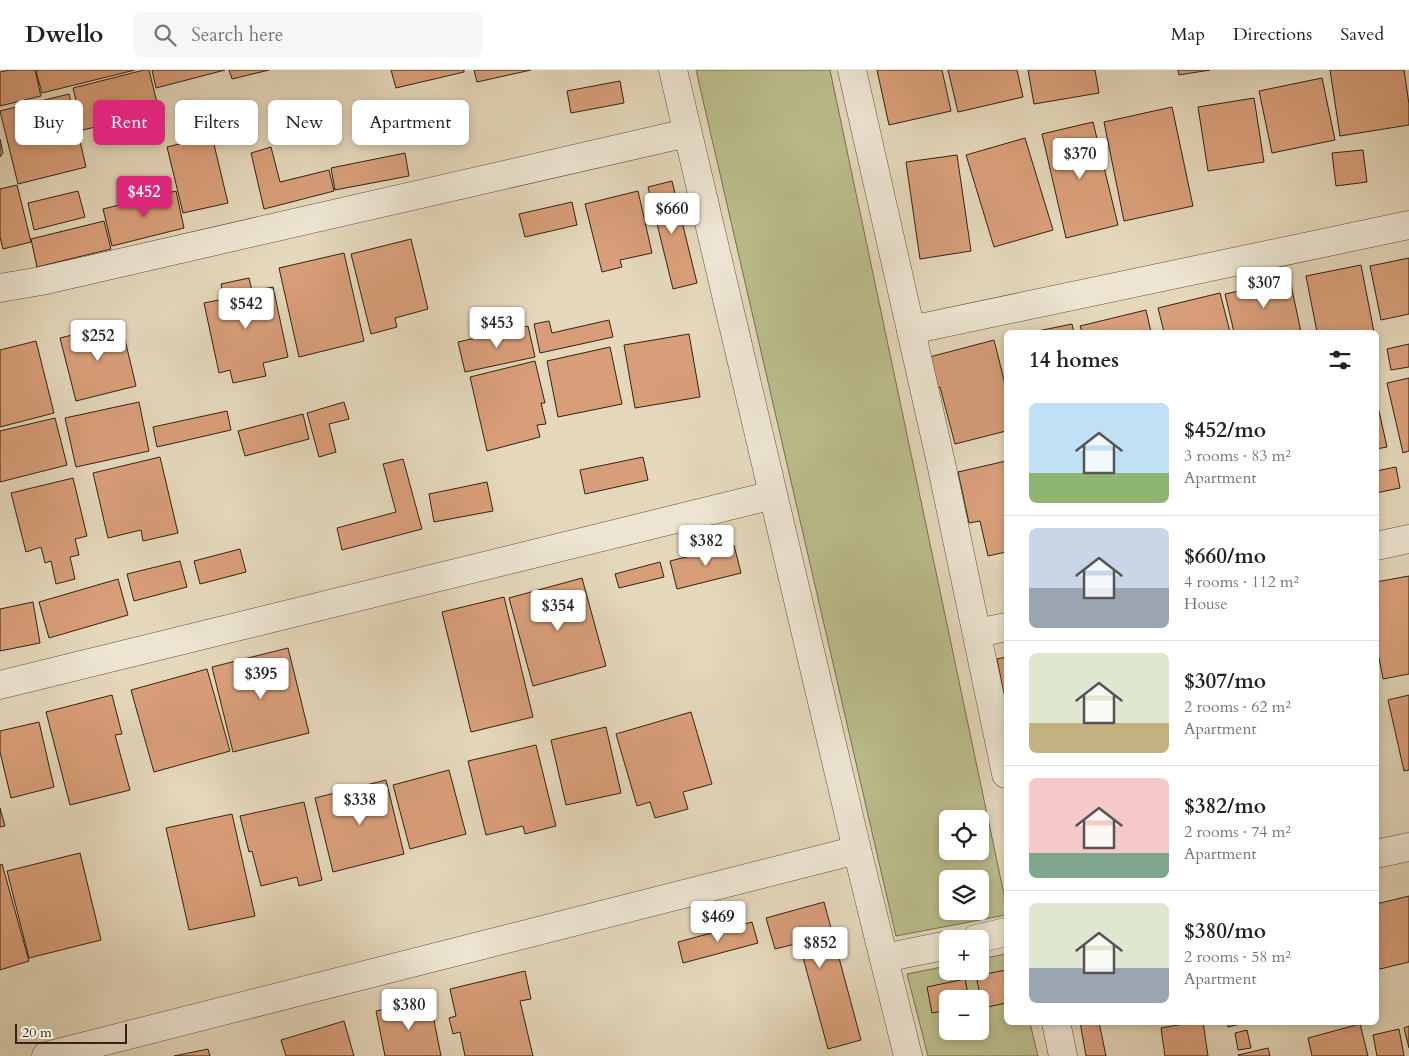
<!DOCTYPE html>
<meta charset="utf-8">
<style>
body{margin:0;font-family:Cardo,serif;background:#f6f6f6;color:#202124;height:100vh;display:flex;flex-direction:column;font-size:19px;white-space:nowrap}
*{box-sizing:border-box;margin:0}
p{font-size:16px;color:#757577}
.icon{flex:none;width:28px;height:28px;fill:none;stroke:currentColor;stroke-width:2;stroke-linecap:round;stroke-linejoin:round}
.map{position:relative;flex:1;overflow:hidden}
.panel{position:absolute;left:1004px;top:260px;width:375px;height:695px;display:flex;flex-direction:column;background:#fff;border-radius:8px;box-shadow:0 2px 8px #0003}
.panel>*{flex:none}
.hud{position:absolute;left:15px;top:30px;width:475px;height:45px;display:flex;gap:10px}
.buttons{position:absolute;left:939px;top:740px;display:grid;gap:10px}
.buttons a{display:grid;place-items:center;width:50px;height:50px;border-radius:8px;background:#fff;box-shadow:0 2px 8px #0003;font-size:25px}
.scale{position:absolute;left:15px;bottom:12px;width:112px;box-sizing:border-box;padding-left:5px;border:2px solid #332311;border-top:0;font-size:14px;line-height:18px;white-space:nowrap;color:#332311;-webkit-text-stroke:4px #ede5d2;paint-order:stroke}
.price{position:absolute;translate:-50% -42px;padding:0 11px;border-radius:5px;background:#fff;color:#222;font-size:16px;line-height:32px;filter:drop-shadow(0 1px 2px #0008)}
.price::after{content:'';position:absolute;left:50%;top:30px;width:15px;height:11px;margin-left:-8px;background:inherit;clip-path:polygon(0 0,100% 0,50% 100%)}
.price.current{background:#db2777;color:#fff}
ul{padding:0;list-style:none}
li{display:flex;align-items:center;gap:15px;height:125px;padding:0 25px}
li+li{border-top:1px solid #e0e0e0}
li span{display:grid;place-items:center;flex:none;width:140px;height:100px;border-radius:8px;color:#555}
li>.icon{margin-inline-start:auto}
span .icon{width:60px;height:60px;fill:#fffc;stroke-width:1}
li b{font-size:21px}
h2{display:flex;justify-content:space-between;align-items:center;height:60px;padding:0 25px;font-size:21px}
.tag{padding:0 18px;border-radius:8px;background:#fff;box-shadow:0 2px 8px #0003;font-size:18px;line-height:45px}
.tag.current{background:#db2777;color:#fff}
header{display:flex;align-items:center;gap:30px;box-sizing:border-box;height:70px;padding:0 25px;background:#fff;border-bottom:1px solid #e0e0e0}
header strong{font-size:24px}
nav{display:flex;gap:28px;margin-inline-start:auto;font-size:18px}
.search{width:350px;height:45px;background:#f6f6f6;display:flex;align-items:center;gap:12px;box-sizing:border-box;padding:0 18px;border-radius:8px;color:#757577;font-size:19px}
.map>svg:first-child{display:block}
</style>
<header>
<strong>Dwello</strong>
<div class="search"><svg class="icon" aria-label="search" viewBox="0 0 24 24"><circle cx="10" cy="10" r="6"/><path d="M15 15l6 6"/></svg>Search here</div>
<nav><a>Map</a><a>Directions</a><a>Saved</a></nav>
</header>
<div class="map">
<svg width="1409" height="986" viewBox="0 0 1409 986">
<rect width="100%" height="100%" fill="#e4d7ba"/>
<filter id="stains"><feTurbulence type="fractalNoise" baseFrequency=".004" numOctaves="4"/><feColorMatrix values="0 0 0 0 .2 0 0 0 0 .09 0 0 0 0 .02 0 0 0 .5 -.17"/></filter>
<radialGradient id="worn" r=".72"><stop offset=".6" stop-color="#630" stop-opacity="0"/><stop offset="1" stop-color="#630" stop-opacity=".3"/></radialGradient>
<g fill="#bbbc8b" stroke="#77704e" fill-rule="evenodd">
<path d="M696,0H830L1006,834V845L896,866ZM948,749H980V781H948ZM948,809H980V841H948Z"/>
<path d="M1006,884V952L1030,953L1038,986H928L907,904L947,896L948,901H980V889ZM948,929H980V961H948Z"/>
</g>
<g fill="#d89e79" stroke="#332311">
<polygon points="10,0 35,0 41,26 0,36 0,2"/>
<polygon points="40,0 135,0 42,23 36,1"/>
<polygon points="144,0 149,0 159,41 83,60 73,18"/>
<polygon points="152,0 225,0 156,18"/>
<polygon points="229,0 269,0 232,9"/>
<polygon points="391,0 464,0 464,2 396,18"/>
<polygon points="474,0 531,0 477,12"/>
<polygon points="877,0 942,0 951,41 889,55"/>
<polygon points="948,0 1017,0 1023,27 958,42"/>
<polygon points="1028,0 1095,0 1099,23 1034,34"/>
<polygon points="1178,0 1210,0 1179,5"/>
<polygon points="1330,0 1404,0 1409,34 1409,55 1340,66"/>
<polygon points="1322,8 1335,70 1272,83 1259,21"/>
<polygon points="620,11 624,33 571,43 567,21"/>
<polygon points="69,24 86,97 18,114 0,41"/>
<polygon points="1254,28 1264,92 1208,101 1198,37"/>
<polygon points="1172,37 1193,136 1124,151 1104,52"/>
<polygon points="1093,52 1118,155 1066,168 1042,64"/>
<polygon points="212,66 228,133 183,143 167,77"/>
<polygon points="1025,68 1053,160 994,177 966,85"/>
<polygon points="0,69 3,83 0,87"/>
<polygon points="271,77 280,112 329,100 334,121 264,139 251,83"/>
<polygon points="1363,80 1367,112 1336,116 1332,83"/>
<polygon points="405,83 409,106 335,120 331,98"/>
<polygon points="957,85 971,181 920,189 906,92"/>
<polygon points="672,111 697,213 673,219 648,117"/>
<polygon points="17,115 31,172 3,179 0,167 0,119"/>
<polygon points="78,121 85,147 34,160 28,133"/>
<polygon points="176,121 184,158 112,176 103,139"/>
<polygon points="638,121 652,183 620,190 622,197 602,202 585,134"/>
<polygon points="572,132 577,155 525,167 519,144"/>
<polygon points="104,151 111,179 37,197 31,169"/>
<polygon points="411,169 428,239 395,248 397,257 371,264 351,184"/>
<polygon points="344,183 364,271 299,287 279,198"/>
<polygon points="1409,188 1409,244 1381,250 1370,196"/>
<polygon points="1361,195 1374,262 1317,262 1306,206"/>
<polygon points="249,208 252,221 273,217 288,287 263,293 266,306 233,313 230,300 219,303 204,233 224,229 221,214"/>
<polygon points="1290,210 1301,262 1234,262 1225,224"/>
<polygon points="1220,223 1230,262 1164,262 1158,238"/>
<polygon points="1146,240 1151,262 1082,262 1080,256"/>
<polygon points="609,250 613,267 540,283 534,254 549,251 552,263"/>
<polygon points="121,253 136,316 76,331 60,268"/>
<polygon points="1072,254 1074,262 1033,262"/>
<polygon points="528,256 535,287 465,302 458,272"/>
<polygon points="689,264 700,327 635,338 624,275"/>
<polygon points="994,270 1006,318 1006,361 955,374 940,317 930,320 922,289"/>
<polygon points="36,271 54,343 0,357 0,280"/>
<polygon points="1409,274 1409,297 1391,300 1387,279"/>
<polygon points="610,277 622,334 558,347 547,291"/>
<polygon points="535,291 545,333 541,333 546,354 537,355 540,367 487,381 470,307"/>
<polygon points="1409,308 1409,381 1403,383 1387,313"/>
<polygon points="1376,328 1387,377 1376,379"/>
<polygon points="139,332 149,381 76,397 65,348"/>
<polygon points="344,332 349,349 329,354 336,382 319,387 307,343"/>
<polygon points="227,341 231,360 157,377 153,357"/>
<polygon points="303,344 309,369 245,386 238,361"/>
<polygon points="55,348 67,395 0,412 0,361"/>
<polygon points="160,387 178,463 143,471 141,460 108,468 93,403"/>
<polygon points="643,387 648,410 585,424 580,400"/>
<polygon points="403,389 422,459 342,480 337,458 396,442 383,394"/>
<polygon points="1006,391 1006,482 988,486 980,451 969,453 958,402"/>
<polygon points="1396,397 1400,418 1376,423 1376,401"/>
<polygon points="73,408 87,466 75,469 79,485 70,487 75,509 56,514 51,491 45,493 41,477 26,482 11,423"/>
<polygon points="487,412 493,441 434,452 429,424"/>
<polygon points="734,475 741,503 677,519 670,491"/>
<polygon points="240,479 246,502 200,514 194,491"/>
<polygon points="180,491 187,517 134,531 127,504"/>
<polygon points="660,492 664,507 619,518 615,504"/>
<polygon points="1409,506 1409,604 1383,609 1376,572 1376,512"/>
<polygon points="582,508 606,596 533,616 509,528"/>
<polygon points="118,509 128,545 49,568 39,532"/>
<polygon points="504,527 533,647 471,662 442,542"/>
<polygon points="33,532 40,573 0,581 0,539"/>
<polygon points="288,578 309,663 233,682 212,597"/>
<polygon points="1006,587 1006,634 997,589"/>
<polygon points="207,599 230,681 154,702 131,620"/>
<polygon points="112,625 122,664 115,665 130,720 70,735 46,642"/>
<polygon points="1409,625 1409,700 1404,701 1388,630"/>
<polygon points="691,642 712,714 683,722 688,739 655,748 650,732 637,736 616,664"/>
<polygon points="39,652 54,717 11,728 0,682 0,661"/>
<polygon points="606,657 621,723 566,735 551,670"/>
<polygon points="536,675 556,756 525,764 523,756 486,765 468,691"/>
<polygon points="449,700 466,764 410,779 393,715"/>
<polygon points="386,710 404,784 333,802 315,728"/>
<polygon points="304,732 322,810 299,816 297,807 261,816 252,781 249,782 240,746"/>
<polygon points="0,738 5,756 0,757"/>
<polygon points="232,744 255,846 189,860 166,758"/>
<polygon points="80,783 101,870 29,888 7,801"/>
<polygon points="2,794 29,891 0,900 0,795"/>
<polygon points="1409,826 1409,892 1376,900 1376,834"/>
<polygon points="824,832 861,970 828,979 799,873 775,879 766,848"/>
<polygon points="752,852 758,873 683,893 678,872"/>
<polygon points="1006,900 1006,933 983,938 976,906"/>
<polygon points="525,901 531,929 520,931 533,986 465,986 460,962 453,964 449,948 456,946 450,919"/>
<polygon points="965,909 969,929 948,929 948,940 932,943 927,917"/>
<polygon points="430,930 441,986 385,986 376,941"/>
<polygon points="344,951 354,986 286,986 281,970"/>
<polygon points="1080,952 1099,952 1106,986 1086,986"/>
<polygon points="1194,952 1203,952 1208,986 1165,986 1161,958"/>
<polygon points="1227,952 1249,952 1228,957"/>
<polygon points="1360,954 1368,986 1312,986 1308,968"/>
<polygon points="1409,956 1409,978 1404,958"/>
<polygon points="1399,959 1404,986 1377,986 1373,965"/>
<polygon points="1247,960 1251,978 1238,980 1235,963"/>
<polygon points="1268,978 1270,986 1239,986 1238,985"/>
<polygon points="208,979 210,986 174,986"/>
</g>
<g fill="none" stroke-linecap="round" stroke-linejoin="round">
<defs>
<g id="minor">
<polyline points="673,0 857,780 908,986"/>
<polyline points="852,0 941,393 1006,704"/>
<polyline points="0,218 41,211 687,63"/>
<polyline points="911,260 1409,155"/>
<polyline points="1376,476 1409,469"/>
<polyline points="978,563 1006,557"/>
<polyline points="0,615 773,425"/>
<polyline points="1376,784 1409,777"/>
<polyline points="976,869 1006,862"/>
<polyline points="884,888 948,875"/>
<polyline points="1056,952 1063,986"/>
<polyline points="46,986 857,780"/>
</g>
</defs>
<use href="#minor" stroke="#5f503b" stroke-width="29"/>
<use href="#minor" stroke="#ede5d2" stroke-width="28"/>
</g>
<rect width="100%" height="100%" filter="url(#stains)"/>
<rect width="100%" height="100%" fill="url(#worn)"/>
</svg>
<div class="buttons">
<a><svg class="icon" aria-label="locate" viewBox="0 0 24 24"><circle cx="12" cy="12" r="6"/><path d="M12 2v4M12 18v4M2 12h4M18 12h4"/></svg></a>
<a><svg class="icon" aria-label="layers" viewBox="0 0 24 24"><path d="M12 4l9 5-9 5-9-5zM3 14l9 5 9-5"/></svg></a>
<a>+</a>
<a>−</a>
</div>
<div class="scale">20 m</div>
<b class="price" style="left:1080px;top:110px">$370</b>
<b class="price current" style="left:144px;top:148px">$452</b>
<b class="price" style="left:672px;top:165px">$660</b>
<b class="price" style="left:1264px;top:239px">$307</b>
<b class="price" style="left:246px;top:260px">$542</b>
<b class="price" style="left:497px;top:279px">$453</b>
<b class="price" style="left:98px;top:292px">$252</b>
<b class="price" style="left:706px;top:497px">$382</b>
<b class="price" style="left:558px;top:562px">$354</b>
<b class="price" style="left:261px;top:630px">$395</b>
<b class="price" style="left:360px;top:756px">$338</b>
<b class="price" style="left:718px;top:873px">$469</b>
<b class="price" style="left:820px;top:899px">$852</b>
<b class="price" style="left:409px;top:961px">$380</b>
<div class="hud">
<a class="tag">Buy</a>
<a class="tag current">Rent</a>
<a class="tag">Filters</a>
<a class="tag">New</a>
<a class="tag">Apartment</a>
</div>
<section class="panel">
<h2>14 homes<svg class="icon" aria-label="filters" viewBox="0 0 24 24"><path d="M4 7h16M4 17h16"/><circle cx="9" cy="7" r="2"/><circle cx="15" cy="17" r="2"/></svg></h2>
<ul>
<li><span style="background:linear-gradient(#bfe0f5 70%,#8fb573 0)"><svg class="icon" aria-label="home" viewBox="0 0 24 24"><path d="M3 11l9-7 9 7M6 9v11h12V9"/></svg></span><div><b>$452/mo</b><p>3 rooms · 83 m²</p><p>Apartment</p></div></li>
<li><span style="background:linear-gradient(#c9d6e8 60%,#9aa5b1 0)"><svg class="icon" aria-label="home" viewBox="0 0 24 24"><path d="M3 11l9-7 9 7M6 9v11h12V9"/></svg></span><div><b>$660/mo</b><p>4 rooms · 112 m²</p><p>House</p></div></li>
<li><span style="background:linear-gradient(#dfe7d0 70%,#c2b280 0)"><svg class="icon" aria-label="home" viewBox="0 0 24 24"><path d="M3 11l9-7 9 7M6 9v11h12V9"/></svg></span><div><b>$307/mo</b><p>2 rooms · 62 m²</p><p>Apartment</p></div></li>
<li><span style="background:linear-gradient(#f6c9c9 75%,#7fa58c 0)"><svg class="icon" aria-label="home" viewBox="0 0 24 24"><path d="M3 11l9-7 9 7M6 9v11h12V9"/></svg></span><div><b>$382/mo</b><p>2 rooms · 74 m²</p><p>Apartment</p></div></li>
<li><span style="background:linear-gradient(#dfe7d0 65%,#9aa5b1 0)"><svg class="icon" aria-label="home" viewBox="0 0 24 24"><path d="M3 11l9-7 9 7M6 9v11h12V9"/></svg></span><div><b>$380/mo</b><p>2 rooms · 58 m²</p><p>Apartment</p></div></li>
</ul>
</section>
</div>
